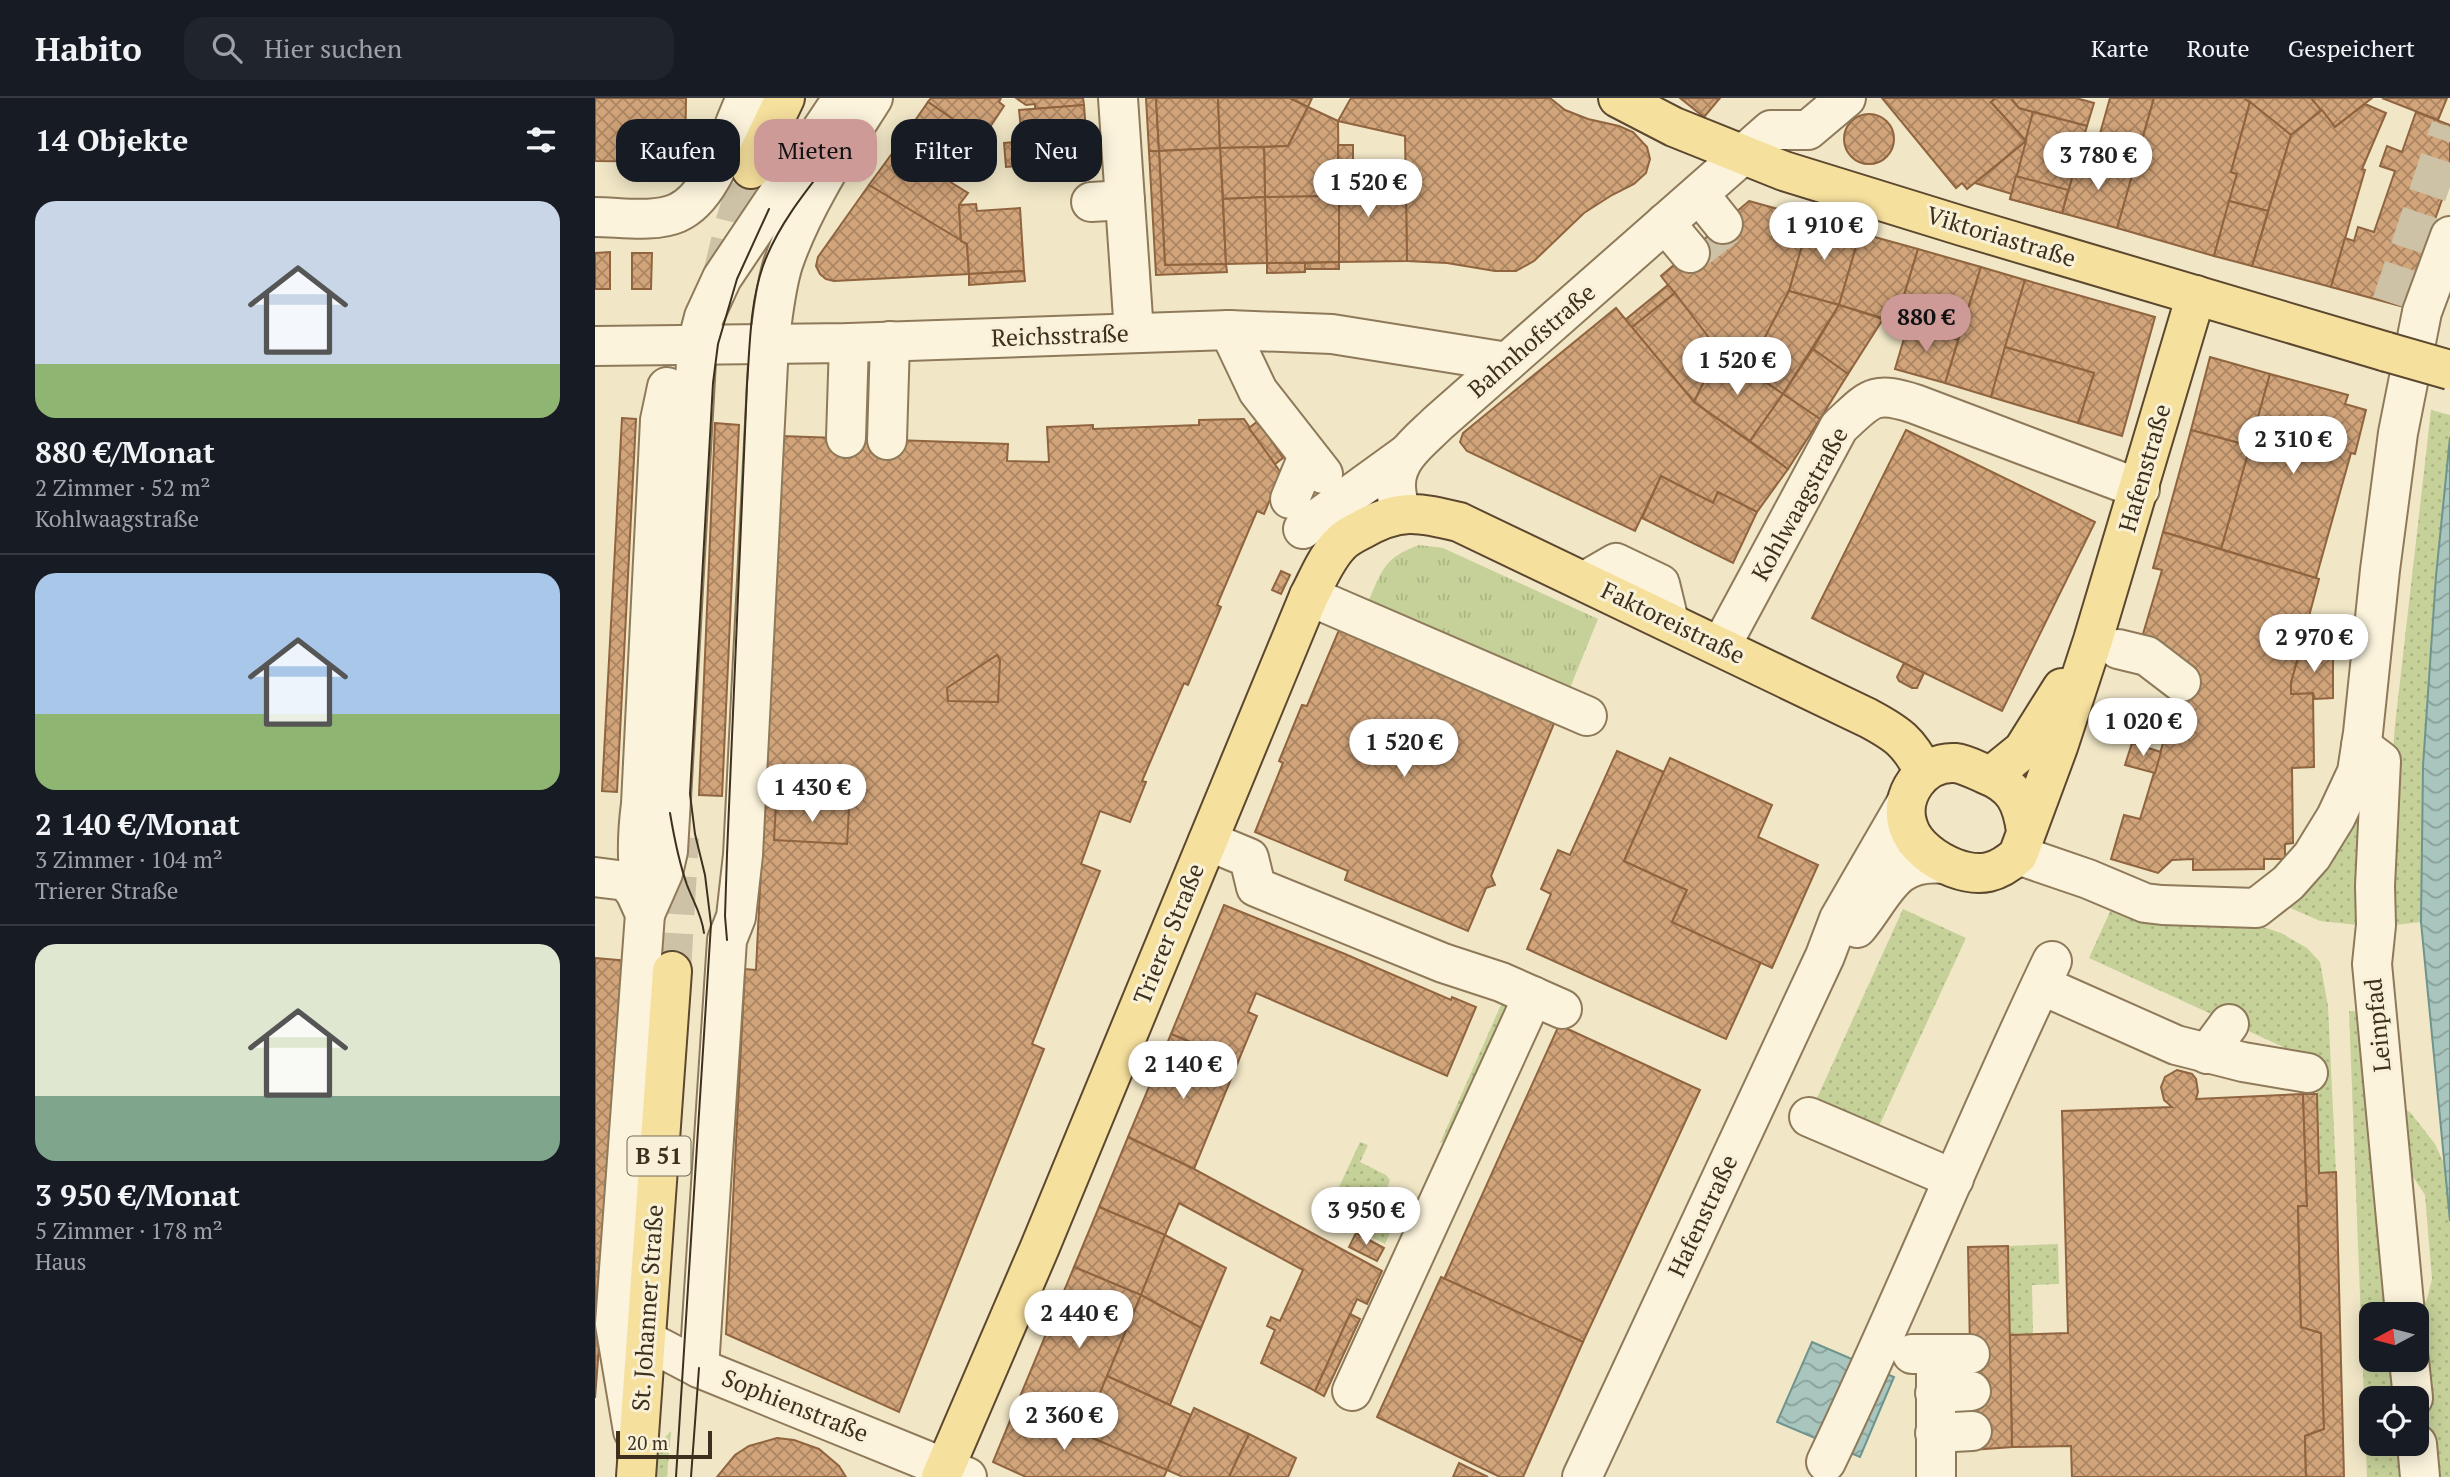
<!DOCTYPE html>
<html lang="de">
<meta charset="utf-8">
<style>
body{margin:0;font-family:"PT Serif",serif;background:#20242c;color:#f1f3f6;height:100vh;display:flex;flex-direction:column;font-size:26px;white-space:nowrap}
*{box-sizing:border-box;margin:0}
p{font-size:23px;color:#9ea1a6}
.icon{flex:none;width:38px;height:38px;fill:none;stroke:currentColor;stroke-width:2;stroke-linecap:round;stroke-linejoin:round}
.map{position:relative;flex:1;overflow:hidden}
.panel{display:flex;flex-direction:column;background:#171b24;width:595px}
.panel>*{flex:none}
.hud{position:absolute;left:21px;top:21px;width:665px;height:63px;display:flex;gap:14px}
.needle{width:46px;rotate:263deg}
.buttons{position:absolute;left:1764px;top:1204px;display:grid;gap:14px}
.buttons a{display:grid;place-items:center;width:70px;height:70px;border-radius:14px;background:#171b24;box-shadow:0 4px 18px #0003;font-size:35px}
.scale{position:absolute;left:21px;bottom:18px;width:96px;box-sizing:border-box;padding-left:7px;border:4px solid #3e301f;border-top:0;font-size:19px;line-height:24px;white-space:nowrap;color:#3e301f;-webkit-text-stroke:5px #f8f1d7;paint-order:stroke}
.price{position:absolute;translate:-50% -60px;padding:0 16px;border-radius:24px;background:#fff;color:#222;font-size:23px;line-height:46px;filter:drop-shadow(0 2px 4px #0008)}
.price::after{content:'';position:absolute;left:50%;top:42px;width:21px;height:16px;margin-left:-10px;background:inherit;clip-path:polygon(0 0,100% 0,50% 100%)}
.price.active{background:#cd9a98;color:#111}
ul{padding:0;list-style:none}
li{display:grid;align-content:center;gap:14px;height:371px;padding:0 35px}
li+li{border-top:2px solid #363941}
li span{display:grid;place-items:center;height:217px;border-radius:21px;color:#555}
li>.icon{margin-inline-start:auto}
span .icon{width:126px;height:126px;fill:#fffc;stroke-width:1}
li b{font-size:30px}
h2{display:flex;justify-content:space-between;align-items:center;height:84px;padding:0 35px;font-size:30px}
.chip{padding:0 24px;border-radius:21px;background:#171b24;box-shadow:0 4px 18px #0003;font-size:24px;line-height:63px}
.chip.active{background:#cd9a98;color:#111}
header{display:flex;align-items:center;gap:42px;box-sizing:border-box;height:98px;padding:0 35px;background:#171b24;border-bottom:2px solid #363941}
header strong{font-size:33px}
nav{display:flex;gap:38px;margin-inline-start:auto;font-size:24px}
.search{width:490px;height:63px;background:#20242c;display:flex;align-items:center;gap:18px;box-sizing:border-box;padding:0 24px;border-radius:21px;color:#9ea1a6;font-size:26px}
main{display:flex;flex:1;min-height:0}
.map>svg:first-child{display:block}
</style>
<header>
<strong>Habito</strong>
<div class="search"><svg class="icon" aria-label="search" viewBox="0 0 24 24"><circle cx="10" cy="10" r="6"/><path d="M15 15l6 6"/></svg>Hier suchen</div>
<nav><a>Karte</a><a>Route</a><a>Gespeichert</a></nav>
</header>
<main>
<section class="panel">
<h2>14 Objekte<svg class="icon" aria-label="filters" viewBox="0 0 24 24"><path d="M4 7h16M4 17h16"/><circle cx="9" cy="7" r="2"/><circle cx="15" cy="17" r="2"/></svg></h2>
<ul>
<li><span style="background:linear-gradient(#c9d6e8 75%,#8fb573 0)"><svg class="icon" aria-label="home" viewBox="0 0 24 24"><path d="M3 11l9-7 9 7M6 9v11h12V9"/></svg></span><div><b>880 €/Monat</b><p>2 Zimmer · 52 m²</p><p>Kohlwaagstraße</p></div></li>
<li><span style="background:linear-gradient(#a9c7e8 65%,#8fb573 0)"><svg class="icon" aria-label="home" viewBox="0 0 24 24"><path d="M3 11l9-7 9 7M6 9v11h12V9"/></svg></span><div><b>2 140 €/Monat</b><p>3 Zimmer · 104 m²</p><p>Trierer Straße</p></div></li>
<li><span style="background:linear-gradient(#dfe7d0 70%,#7fa58c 0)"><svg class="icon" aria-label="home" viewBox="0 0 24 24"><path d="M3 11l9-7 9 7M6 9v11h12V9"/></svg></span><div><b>3 950 €/Monat</b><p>5 Zimmer · 178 m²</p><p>Haus</p></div></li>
</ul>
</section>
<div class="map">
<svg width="1855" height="1379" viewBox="0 0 1855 1379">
<defs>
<pattern id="grass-dots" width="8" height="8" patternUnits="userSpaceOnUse" patternTransform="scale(1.75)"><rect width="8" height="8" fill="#c6d199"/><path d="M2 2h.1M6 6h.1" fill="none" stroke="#abb483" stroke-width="1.8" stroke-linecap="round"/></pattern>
<pattern id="park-tufts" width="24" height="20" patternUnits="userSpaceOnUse" patternTransform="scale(1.75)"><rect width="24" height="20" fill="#c6d199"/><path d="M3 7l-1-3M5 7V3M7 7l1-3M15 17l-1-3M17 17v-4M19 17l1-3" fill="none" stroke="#abb483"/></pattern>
<pattern id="water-waves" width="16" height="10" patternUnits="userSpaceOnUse" patternTransform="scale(1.75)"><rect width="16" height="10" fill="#a8c5be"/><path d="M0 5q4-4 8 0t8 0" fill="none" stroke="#8aa09a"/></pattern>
<pattern id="building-cross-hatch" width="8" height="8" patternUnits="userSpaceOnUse" patternTransform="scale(1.75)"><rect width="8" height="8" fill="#d1a47a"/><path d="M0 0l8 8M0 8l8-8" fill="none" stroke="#ab8663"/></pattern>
</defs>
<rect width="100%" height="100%" fill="#f1e7c7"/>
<g fill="url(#grass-dots)" fill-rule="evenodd">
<path d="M1836,312L1855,317V339C1836,500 1826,662 1826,824L1791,828L1795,686L1800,627Z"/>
<polygon points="1766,703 1772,828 1725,823 1693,809"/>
<polygon points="1518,807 1668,829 1686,835 1712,850 1725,864 1733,908 1741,1074 1724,1075 1721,964 1494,860"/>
<polygon points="1308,811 1371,840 1284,1028 1222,1000"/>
<polygon points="909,905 915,909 856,1042 845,1045 905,909"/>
<path d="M1754,913H1766L1825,1214L1832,1201L1837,1181L1830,1097L1809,1065L1804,1009L1815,1014L1840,1046L1851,1070L1855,1123V1379H1772ZM1776,1216H1822V1262H1776ZM1776,1300H1822V1346H1776Z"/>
<polygon points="765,1044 773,1047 765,1064 791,1077 795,1082 788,1101 806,1110 790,1146 742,1121 749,1108 738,1102"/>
<polygon points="1463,1146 1464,1186 1437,1187 1438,1236 1415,1237 1413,1148"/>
<polygon points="76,1333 72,1379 61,1379 64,1346"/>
</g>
<path fill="url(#park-tufts)" d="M824,447L848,450L1003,521L973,595L771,508C788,473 786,461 824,447Z"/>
<g fill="url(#water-waves)" stroke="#6e948d" stroke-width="2">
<polygon points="1855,339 1855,1123 1826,824 1828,668 1841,478"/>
<polygon points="1217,1244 1299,1279 1265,1359 1182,1324"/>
</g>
<g fill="url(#building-cross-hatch)" stroke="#8f643f" stroke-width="2">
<polygon points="0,0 91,0 90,64 0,63"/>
<polygon points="336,0 406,0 404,4 409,8 387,41 333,4"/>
<polygon points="421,0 488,0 489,7 440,11 440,6 431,7"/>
<polygon points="551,0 561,0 564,53 554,53"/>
<polygon points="561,0 623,0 625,50 564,53"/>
<polygon points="623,0 695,0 713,9 693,48 625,50"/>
<polygon points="695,0 717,0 713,9"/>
<polygon points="756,0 955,0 970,12 993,21 1024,28 1038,34 1052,49 1055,61 1051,75 1039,86 1017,97 989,115 939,163 921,173 900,173 852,165 812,163 810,38 743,23"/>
<polygon points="1085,0 1125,0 1109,19"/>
<polygon points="1287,0 1401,0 1396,4 1431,43 1372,91 1367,85 1361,90"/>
<polygon points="1401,0 1416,0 1424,10 1438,14 1431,43 1396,4"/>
<polygon points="1416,0 1481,0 1499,5 1492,28 1424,10"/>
<polygon points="1515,0 1559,0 1539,70 1518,65 1511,68 1497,64"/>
<polygon points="1559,0 1649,0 1655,4 1636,74 1642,76 1619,158 1522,130"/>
<polygon points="1649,0 1716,0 1727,12 1696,37"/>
<polygon points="1716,0 1777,0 1740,29"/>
<polygon points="1787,0 1852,0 1843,22"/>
<polygon points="333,4 387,41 357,84 301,50"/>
<polygon points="1655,4 1696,37 1673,113 1634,103 1642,76 1636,74"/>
<polygon points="1770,6 1791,15 1767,71 1770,72 1736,189 1657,168 1696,37 1727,12 1740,29"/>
<polygon points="489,7 493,62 411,69 409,45 431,43 430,31 426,31 424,12"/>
<polygon points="713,9 743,23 744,98 670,99 669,49 693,48"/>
<polygon points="1438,14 1492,28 1467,115 1415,101"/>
<polygon points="1821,14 1855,27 1855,79 1809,209 1736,189 1750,140 1759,143 1763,129 1779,134 1800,73 1785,68 1792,48 1807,54"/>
<circle cx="1274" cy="41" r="25"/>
<polygon points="1431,43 1417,96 1380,85 1396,72"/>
<polygon points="743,47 758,47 758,63 765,63 765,88 757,88 757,98 811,97 812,163 744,164"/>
<polygon points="669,49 670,99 628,101 625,50"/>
<polygon points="301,50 373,95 364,107 366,143 274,87"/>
<polygon points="625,50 631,166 570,167 564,53"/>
<polygon points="554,53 564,53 570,167 631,166 632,174 561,177"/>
<polygon points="1483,60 1511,68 1518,65 1539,70 1522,130 1467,115"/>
<polygon points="1421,78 1473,92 1467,115 1415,101"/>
<polygon points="274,87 372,146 374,176 239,183 231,181 225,176 221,168 223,159"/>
<polygon points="744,98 744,164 672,165 670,99"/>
<polygon points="670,99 672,165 631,166 628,101"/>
<polygon points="1154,103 1215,120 1194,193 1153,272 1124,253 1066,178"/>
<polygon points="1634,103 1673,113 1657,168 1619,158"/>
<polygon points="381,106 382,113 425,110 429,173 374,176 372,146 366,143 364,107"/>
<polygon points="1215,120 1265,135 1244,207 1194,193"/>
<polygon points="1265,135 1323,151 1301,224 1244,207"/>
<polygon points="1323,151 1386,169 1363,242 1301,224"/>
<polygon points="15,154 15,191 0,191 0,155"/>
<polygon points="37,155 57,155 56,191 37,191"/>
<polygon points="744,164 744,171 710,171 710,165"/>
<polygon points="672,165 710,165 710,174 672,175"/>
<polygon points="1386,169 1430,182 1396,299 1350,285"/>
<polygon points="429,173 430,183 374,187 374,176"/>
<polygon points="1430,182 1560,219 1527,338 1483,325 1499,275 1410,249"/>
<polygon points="1073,187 1080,195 1036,230 1030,222"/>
<polygon points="1194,193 1244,207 1188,296 1153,272"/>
<polygon points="1080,195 1124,253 1099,304 1036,230"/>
<polygon points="1244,207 1288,221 1253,276 1218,251"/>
<polygon points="1021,210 1099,304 1193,371 1162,414 1123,394 1118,405 1066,378 1040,433 872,353 865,344 868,335"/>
<polygon points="1313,227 1363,242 1350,285 1300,271"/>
<polygon points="1410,249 1499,275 1483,325 1396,299"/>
<polygon points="1218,251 1253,276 1225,321 1188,296"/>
<polygon points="1124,253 1188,296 1155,343 1099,304"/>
<polygon points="1615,259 1675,276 1655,348 1596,332"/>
<polygon points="1675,276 1753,297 1750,306 1771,312 1760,356 1756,355 1721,480 1626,451"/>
<polygon points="1188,296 1225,321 1193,371 1155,343"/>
<polygon points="27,320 41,321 22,694 7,693"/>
<polygon points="649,321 686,375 669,416 662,413 622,507 626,509 593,587 589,585 547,683 551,684 535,724 505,713 486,766 505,773 437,946 449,951 304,1314 131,1236 150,871 161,872 187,338 413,346 412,363 454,364 452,329 498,327 498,331 604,327 604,322"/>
<polygon points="663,323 688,360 680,366 654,330"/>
<polygon points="120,325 144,327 127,698 104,697"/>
<polygon points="1311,332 1500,424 1407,613 1217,520"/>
<polygon points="1596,332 1655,348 1626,451 1568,434"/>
<polygon points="1066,378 1118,405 1123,394 1162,414 1138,465 1047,420"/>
<polygon points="1568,434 1724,481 1696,585 1696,596 1718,595 1719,669 1697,670 1698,745 1690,746 1690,761 1669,761 1669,771 1598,772 1598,761 1577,762 1563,775 1516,761 1529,717 1545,721 1589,576 1548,536 1567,472 1558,470"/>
<polygon points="686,473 695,477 686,496 677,492"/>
<polygon points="744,532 960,623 896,778 900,787 891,790 873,833 750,782 753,773 660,734 688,665 684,663 707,607 712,608"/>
<polygon points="1706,549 1738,557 1738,600 1720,601 1718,595 1696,596 1696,585"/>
<polygon points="402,557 405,562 403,604 353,603 352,590"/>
<polygon points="1309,565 1329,575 1322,590 1317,590 1304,583 1302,579"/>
<polygon points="1537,645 1566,654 1560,675 1530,667"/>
<polygon points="1022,653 1069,674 1029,763 1092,792 1077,824 1166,864 1131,941 932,851 956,796 946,791 963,752 975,757"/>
<polygon points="1075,660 1177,707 1163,739 1223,767 1177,870 1077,824 1092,792 1029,763"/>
<polygon points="181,707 254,710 252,746 179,742"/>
<polygon points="629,807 750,856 856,902 857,899 881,909 852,978 661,895 653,914 662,918 643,964 576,936"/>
<polygon points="0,860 34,863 0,1300"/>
<polygon points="964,927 1105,992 988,1244 849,1181"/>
<polygon points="576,936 643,964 599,1071 533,1039"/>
<polygon points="1582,972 1597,976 1601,981 1603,994 1601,1001 1708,996 1712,1108 1703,1108 1706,1229 1726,1235 1729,1331 1710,1338 1711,1379 1477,1379 1476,1348 1417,1349 1415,1237 1473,1235 1467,1013 1577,1009 1569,1002 1566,989 1570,979"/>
<polygon points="1708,996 1722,996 1724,1075 1741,1074 1749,1379 1711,1379 1710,1338 1729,1331 1726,1235 1706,1229 1703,1108 1712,1108"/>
<polygon points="533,1039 599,1071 787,1173 772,1206 762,1201 720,1293 666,1265 680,1232 672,1228 676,1219 685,1223 708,1172 584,1105 570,1137 504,1109"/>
<polygon points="738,1102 749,1107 742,1121 732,1116"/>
<polygon points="504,1109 570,1137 546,1197 479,1169"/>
<polygon points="761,1135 789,1150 782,1163 754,1149"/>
<polygon points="570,1137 631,1170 606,1230 546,1197"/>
<polygon points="1413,1148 1417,1349 1377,1352 1373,1149"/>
<polygon points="479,1169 546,1197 488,1336 421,1308"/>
<polygon points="846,1179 988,1244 928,1379 905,1379 782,1319"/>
<polygon points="546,1197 606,1230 575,1307 512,1278"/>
<polygon points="755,1216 765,1221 729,1298 720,1293"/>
<polygon points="512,1278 596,1317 572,1372 488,1336"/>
<polygon points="421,1308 488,1336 572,1372 569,1379 431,1379 398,1364"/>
<polygon points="599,1310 654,1336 634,1379 588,1379 572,1372"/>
<polygon points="654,1336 701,1360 693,1379 634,1379"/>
<polygon points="182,1340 199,1342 224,1351 244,1368 251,1379 122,1379 140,1357 154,1348"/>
<polygon points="864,1365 872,1369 893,1379 858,1379"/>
</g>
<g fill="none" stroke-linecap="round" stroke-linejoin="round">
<g stroke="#cdc2a5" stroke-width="38" stroke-dasharray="38 19" stroke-linecap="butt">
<polyline points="1115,138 1128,155"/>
<polyline points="1796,205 1855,29"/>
</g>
<g stroke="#cdc2a5" stroke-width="38" stroke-dasharray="38 19" stroke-linecap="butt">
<polyline points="126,180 140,123 156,71"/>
<polyline points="77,873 85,739"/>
</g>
<defs>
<g id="minor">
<polyline points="523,0 539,235"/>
<polyline points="1104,96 1128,126"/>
<polyline points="496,104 530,102"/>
<path d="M0,119C25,119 59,125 82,115C119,99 134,35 151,0"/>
<polyline points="1070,125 1095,155"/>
<polyline points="634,232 663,293 728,376"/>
<polyline points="0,248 254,245 634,232 737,236 912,264"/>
<polyline points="251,340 254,245"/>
<polyline points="292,342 295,243"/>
<polyline points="695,401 713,358"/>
<path d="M805,415C804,406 801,397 801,388C800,360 826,342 843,325L1176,32H1213L1251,0"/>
<polyline points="708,431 813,355"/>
<polyline points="990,483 1021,465 1065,486 1074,523"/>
<polyline points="714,498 992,618"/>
<path d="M1126,548L1244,329C1275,301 1277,292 1320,306L1545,391"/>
<polyline points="1523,551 1552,558 1586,584"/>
<polyline points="1766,648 1786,663 1780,788 1781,827 1777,866 1810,1216"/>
<polyline points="613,743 654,760 661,789 848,865 906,884 967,911"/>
<polyline points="1423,757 1493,781 1550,805 1567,807 1661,810 1693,785 1717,758 1741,719 1762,674 1768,635 1785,472 1803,335 1827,214 1855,138"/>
<polyline points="0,779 31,783 40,794 50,816 20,1226 38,1333"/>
<path d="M49,811C42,773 41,744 46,706L65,322L72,289"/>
<polyline points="50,816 68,775 73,753 102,246 109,219 127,180 243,7"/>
<path d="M1262,830C1290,797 1297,760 1349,766"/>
<polyline points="1446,887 1581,947 1648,964 1713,975"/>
<polyline points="1612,956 1634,926"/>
<polyline points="1214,1019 1359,1081"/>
<polyline points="24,1228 104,1270 372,1379"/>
<polyline points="1317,1256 1375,1256"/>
<polyline points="1341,1256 1341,1379"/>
<polyline points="1814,1262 1818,1300"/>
<path d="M104,1270L132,842L141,819L148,757L174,246C178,219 180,192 188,166C208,107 245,52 278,0"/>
<polyline points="757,1293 938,898"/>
<polyline points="1340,1295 1376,1293"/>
<polyline points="1340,1335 1377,1333"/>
<polyline points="1822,1346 1825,1379"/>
<path d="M1231,1364C1310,1199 1378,1028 1457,863"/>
<polyline points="987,1379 1230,858 1244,821 1310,707"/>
</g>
<g id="major">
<polyline points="1023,0 1079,29 1189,73 1367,128 1792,254"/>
<polyline points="156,71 190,0"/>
<polyline points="1396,678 1428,652 1467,590"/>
<path d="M1431,733C1427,704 1419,687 1390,676C1381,672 1370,666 1360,665C1327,663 1303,698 1313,728C1319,748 1341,763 1359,770C1386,780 1403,775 1423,757L1463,649L1498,542L1601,197"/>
<polyline points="41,1379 77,873"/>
<path d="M346,1379L445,1149L714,498C723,481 730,462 744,447C750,440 758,436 766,432C804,410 823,414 864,424L1273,620C1303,636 1314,644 1329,674"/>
</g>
</defs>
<use href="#minor" stroke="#8e7a5a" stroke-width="42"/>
<use href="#major" stroke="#5c472f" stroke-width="42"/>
<use href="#minor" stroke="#fbf3db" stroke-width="38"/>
<use href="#major" stroke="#f6e09d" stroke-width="38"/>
<g stroke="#3e301f" stroke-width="2">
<path d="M75,715C79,739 84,764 92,787C98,803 107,817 109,835"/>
<path d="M132,842L130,818L132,756L152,286C155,247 155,205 168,168C185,120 223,79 254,38"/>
<polyline points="81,1379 116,826 110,777 100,736 95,696 118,285 123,246 142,181 174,111"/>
<polyline points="96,1379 104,1270"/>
</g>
<defs>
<polyline id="major-bridge" points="1792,254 1855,272"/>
</defs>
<use href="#major-bridge" stroke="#5c472f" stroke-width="42" stroke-linecap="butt"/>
<use href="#major-bridge" stroke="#f6e09d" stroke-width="38"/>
</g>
<g text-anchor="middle" stroke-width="6" stroke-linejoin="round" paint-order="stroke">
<rect fill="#f8f1d7" stroke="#766a56" stroke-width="2" x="32.5" y="1038.5" width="63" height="39" rx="5"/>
<g font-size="23" font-weight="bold" fill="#3e301f">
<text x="64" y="1066">B 51</text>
</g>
<g font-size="24" fill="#3e301f" stroke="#f8f1d7">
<text transform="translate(1406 139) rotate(17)" y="8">Viktoriastraße</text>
<text transform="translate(465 238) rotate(-2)" y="8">Reichsstraße</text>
<text transform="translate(937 243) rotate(-41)" y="8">Bahnhofstraße</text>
<text transform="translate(1550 370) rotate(-74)" y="8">Hafenstraße</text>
<text transform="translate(1205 406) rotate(-61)" y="8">Kohlwaagstraße</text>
<text transform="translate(1078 525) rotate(26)" y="8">Faktoreistraße</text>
<text transform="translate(574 836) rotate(-68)" y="8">Trierer Straße</text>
<text transform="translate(1783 927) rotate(-96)" y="8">Leinpfad</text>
<text transform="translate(1108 1118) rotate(-65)" y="8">Hafenstraße</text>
<text transform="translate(53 1210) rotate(-86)" y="8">St. Johanner Straße</text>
<text transform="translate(200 1308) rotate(22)" y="8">Sophienstraße</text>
</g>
</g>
</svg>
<div class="buttons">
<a><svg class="needle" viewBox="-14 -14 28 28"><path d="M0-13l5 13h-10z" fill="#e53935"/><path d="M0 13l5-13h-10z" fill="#9ea1a6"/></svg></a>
<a><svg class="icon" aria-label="locate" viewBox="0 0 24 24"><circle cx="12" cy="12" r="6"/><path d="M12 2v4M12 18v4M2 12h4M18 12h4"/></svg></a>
</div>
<div class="scale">20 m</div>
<b class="price" style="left:1503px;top:94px">3 780 €</b>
<b class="price" style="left:773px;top:121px">1 520 €</b>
<b class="price" style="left:1229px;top:164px">1 910 €</b>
<b class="price active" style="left:1331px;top:256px">880 €</b>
<b class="price" style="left:1142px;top:299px">1 520 €</b>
<b class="price" style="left:1698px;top:378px">2 310 €</b>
<b class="price" style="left:1719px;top:576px">2 970 €</b>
<b class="price" style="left:1548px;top:660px">1 020 €</b>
<b class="price" style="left:809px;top:681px">1 520 €</b>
<b class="price" style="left:217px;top:726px">1 430 €</b>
<b class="price" style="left:588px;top:1003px">2 140 €</b>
<b class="price" style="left:771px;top:1149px">3 950 €</b>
<b class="price" style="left:484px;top:1252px">2 440 €</b>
<b class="price" style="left:469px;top:1354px">2 360 €</b>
<div class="hud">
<a class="chip">Kaufen</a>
<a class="chip active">Mieten</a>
<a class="chip">Filter</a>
<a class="chip">Neu</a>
</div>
</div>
</main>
